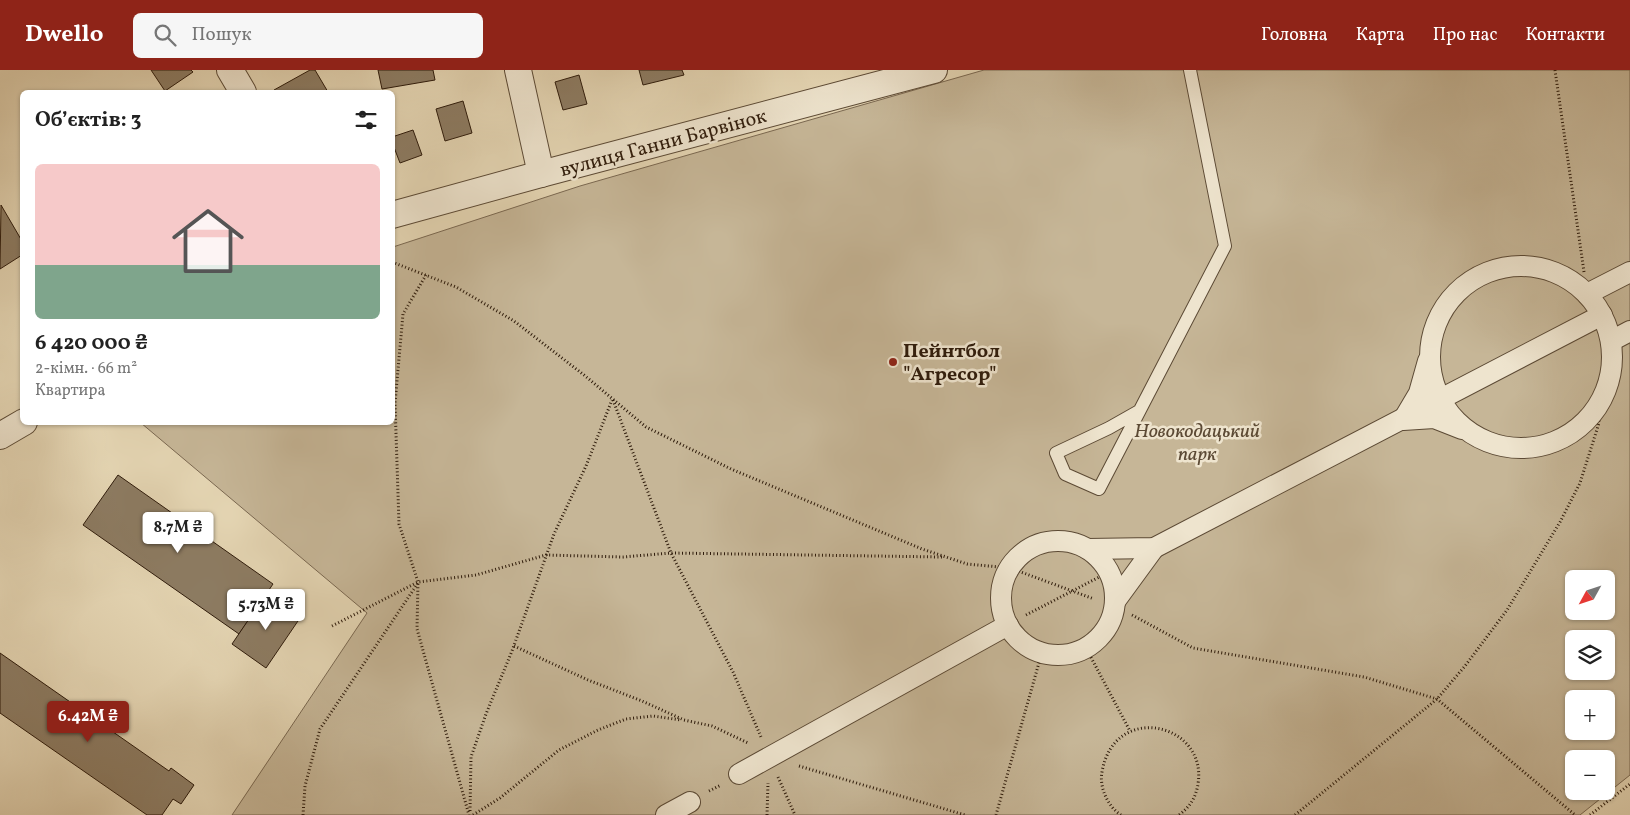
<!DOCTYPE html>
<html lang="uk">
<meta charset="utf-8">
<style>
body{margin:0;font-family:Vollkorn,serif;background:#f6f6f6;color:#222;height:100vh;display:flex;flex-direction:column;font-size:19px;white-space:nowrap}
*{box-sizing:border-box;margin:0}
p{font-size:16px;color:#767676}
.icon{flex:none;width:28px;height:28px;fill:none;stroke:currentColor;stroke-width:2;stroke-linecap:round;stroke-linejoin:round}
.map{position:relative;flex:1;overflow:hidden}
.details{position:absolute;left:20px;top:20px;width:375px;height:335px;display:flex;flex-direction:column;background:#fff;border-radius:8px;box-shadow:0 1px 4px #0004}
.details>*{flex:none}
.needle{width:32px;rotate:230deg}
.tools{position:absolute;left:1565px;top:500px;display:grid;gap:10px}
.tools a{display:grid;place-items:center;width:50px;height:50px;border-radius:8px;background:#fff;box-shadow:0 1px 4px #0004;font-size:25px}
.price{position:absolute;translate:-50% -42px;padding:0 11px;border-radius:5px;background:#fff;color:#222;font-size:16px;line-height:32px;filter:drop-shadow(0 1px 2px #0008)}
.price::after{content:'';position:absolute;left:50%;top:30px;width:15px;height:11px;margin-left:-8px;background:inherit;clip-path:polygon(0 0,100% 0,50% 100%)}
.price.on{background:#8f2418;color:#fff}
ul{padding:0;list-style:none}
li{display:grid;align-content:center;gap:10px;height:265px;padding:0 15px}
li+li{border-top:1px solid #e0e0e0}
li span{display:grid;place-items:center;height:155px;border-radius:8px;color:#555}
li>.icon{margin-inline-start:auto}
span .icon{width:90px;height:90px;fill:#fffc;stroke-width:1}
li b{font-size:21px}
h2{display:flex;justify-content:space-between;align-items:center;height:60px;padding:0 15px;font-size:21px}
header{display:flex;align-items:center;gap:30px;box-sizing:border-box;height:70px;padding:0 25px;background:#8f2418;color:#fff}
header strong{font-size:24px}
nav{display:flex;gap:28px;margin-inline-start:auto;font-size:18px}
.search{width:350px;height:45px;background:#f6f6f6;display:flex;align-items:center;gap:12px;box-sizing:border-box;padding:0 18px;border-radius:8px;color:#767676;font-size:19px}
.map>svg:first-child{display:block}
</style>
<header>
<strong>Dwello</strong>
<div class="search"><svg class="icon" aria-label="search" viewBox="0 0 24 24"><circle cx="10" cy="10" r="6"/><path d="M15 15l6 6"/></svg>Пошук</div>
<nav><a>Головна</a><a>Карта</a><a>Про нас</a><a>Контакти</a></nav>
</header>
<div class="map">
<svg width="1630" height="745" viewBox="0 0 1630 745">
<rect width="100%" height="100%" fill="#e5d6b4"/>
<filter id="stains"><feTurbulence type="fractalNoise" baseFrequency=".004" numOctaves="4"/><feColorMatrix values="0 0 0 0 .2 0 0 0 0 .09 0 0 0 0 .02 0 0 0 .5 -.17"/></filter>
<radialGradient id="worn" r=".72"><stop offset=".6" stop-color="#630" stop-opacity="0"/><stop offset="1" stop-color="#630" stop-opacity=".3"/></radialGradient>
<path fill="#c6b697" stroke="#7a6851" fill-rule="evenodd" d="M984,0H1630V705L1580,745H232L367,543L141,353L392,352L393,177L580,116ZM1574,509H1606V541H1574ZM1574,569H1606V601H1574ZM1574,629H1606V661H1574ZM1574,689H1606V721H1574Z"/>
<g fill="#8d7c63" stroke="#2e1b0b">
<polygon points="151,0 191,0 193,2 165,21"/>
<polygon points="310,0 315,0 328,22 276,22 274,20"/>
<polygon points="378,0 433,0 435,10 382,19"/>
<polygon points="639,0 682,0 684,5 643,15"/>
<polygon points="579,5 587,34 563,40 555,12"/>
<polygon points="463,31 472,63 445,71 436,39"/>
<polygon points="413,60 422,85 400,93 392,72 392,67"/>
<polygon points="1,135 22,171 22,185 0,199"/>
<polygon points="118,405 273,514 239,564 83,455"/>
<polygon points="266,524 300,548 266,598 232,574"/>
<polygon points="0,583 169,701 171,698 194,715 181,734 173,729 162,745 147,745 0,643"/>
</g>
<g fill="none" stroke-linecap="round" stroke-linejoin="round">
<defs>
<polyline id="service" points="1139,341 1109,358 1056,383 1065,404 1099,419 1225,176 1190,0"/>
<g id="pedestrian">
<circle cx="1521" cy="287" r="91"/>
<polyline points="1587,224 1630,202"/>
<polyline points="1611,271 1630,261"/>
<polyline points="1428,291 1419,323 1403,350 1434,348 1462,359"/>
<circle cx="1058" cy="528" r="57"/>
<polyline points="1088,479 1154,478 1602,245"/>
<polyline points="1116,530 1154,478"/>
<polyline points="739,704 1008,555"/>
<polyline points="666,745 690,732"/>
</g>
<g id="minor">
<polyline points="230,0 243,22"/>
<polyline points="518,0 541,104"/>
<polyline points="392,145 541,104 934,0"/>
<polyline points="0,366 24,352"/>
</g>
</defs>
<use href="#service" stroke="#5c4a35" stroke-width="14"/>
<use href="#pedestrian" stroke="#5c4a35" stroke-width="22"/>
<use href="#minor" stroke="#5c4a35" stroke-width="28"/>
<g stroke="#2e1b0b" stroke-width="3" stroke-dasharray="1 2.5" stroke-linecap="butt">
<polyline points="1555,0 1584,202"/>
<polyline points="392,192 456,217 514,251 584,305 646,357 731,399 922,479 967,494 1010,498 1094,529"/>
<polyline points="426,205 403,244 395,333 399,454 418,512 417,559 469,745"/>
<polyline points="613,330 671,483 733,602 761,667"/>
<polyline points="1026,545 1107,503"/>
<polyline points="1132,545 1193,578 1364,607 1437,629 1575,745"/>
<polyline points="332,556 418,512 476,505 546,485 623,487 671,483 942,487"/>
<polyline points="514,576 588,610 642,631 684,650 712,656 748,673"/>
<polyline points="1086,578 1130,661"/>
<polyline points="799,696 965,745"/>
<polyline points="778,707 795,745"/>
<polyline points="709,721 721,715"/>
<polyline points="470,741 471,687 486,644 512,581 554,464 586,396 612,330"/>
<polyline points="303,745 305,716 320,659 418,513"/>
<polyline points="473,745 500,728 559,680 598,660 626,649 653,646 681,650"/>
<polyline points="767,745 768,713"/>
<polyline points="996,745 1042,582"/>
<path d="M1121,745C1108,737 1099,717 1102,702C1114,631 1208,653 1198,714C1196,727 1190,737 1179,745"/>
<polyline points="1295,745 1437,629 1465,596 1507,540 1560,452 1580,413 1599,353 1598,337"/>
<polyline points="1590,745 1630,714"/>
</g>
<use href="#service" stroke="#eee4ce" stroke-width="12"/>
<use href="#pedestrian" stroke="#eee4ce" stroke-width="20"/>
<use href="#minor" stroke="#eee4ce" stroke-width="26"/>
</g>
<circle fill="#8f2418" stroke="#eee4ce" stroke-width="2" cx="893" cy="292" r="5"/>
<g text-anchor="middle" stroke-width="5" stroke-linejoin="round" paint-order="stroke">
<g font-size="20" fill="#2e1b0b" stroke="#eee4ce">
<text transform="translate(663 72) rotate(-15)" y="7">вулиця Ганни Барвінок</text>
</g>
<g font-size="20" font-weight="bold" fill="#2e1b0b" stroke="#eee4ce" text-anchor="start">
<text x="903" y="287">Пейнтбол<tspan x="903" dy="23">"Агресор"</tspan></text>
</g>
<g font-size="20" font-style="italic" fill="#5c4a35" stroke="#eee4ce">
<text x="1197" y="367">Новокодацький<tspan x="1197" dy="23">парк</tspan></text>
</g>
</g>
<rect width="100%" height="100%" filter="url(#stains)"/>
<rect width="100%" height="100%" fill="url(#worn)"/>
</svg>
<div class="tools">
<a><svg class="needle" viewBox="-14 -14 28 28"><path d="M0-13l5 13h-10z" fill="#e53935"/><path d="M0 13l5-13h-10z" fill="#767676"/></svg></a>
<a><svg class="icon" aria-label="layers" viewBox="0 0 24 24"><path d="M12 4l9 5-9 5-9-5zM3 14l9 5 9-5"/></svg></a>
<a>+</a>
<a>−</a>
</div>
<b class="price" style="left:178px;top:484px">8.7M ₴</b>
<b class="price" style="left:266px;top:561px">5.73M ₴</b>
<b class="price on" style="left:88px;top:673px">6.42M ₴</b>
<section class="details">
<h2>Об’єктів: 3<svg class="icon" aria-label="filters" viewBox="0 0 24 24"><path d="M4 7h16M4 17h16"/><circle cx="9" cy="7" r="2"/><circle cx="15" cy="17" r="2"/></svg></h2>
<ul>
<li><span style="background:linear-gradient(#f6c9c9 65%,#7fa58c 0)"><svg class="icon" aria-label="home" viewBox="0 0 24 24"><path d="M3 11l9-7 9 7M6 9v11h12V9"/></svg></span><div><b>6 420 000 ₴</b><p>2-кімн. · 66 m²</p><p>Квартира</p></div></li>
</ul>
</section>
</div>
